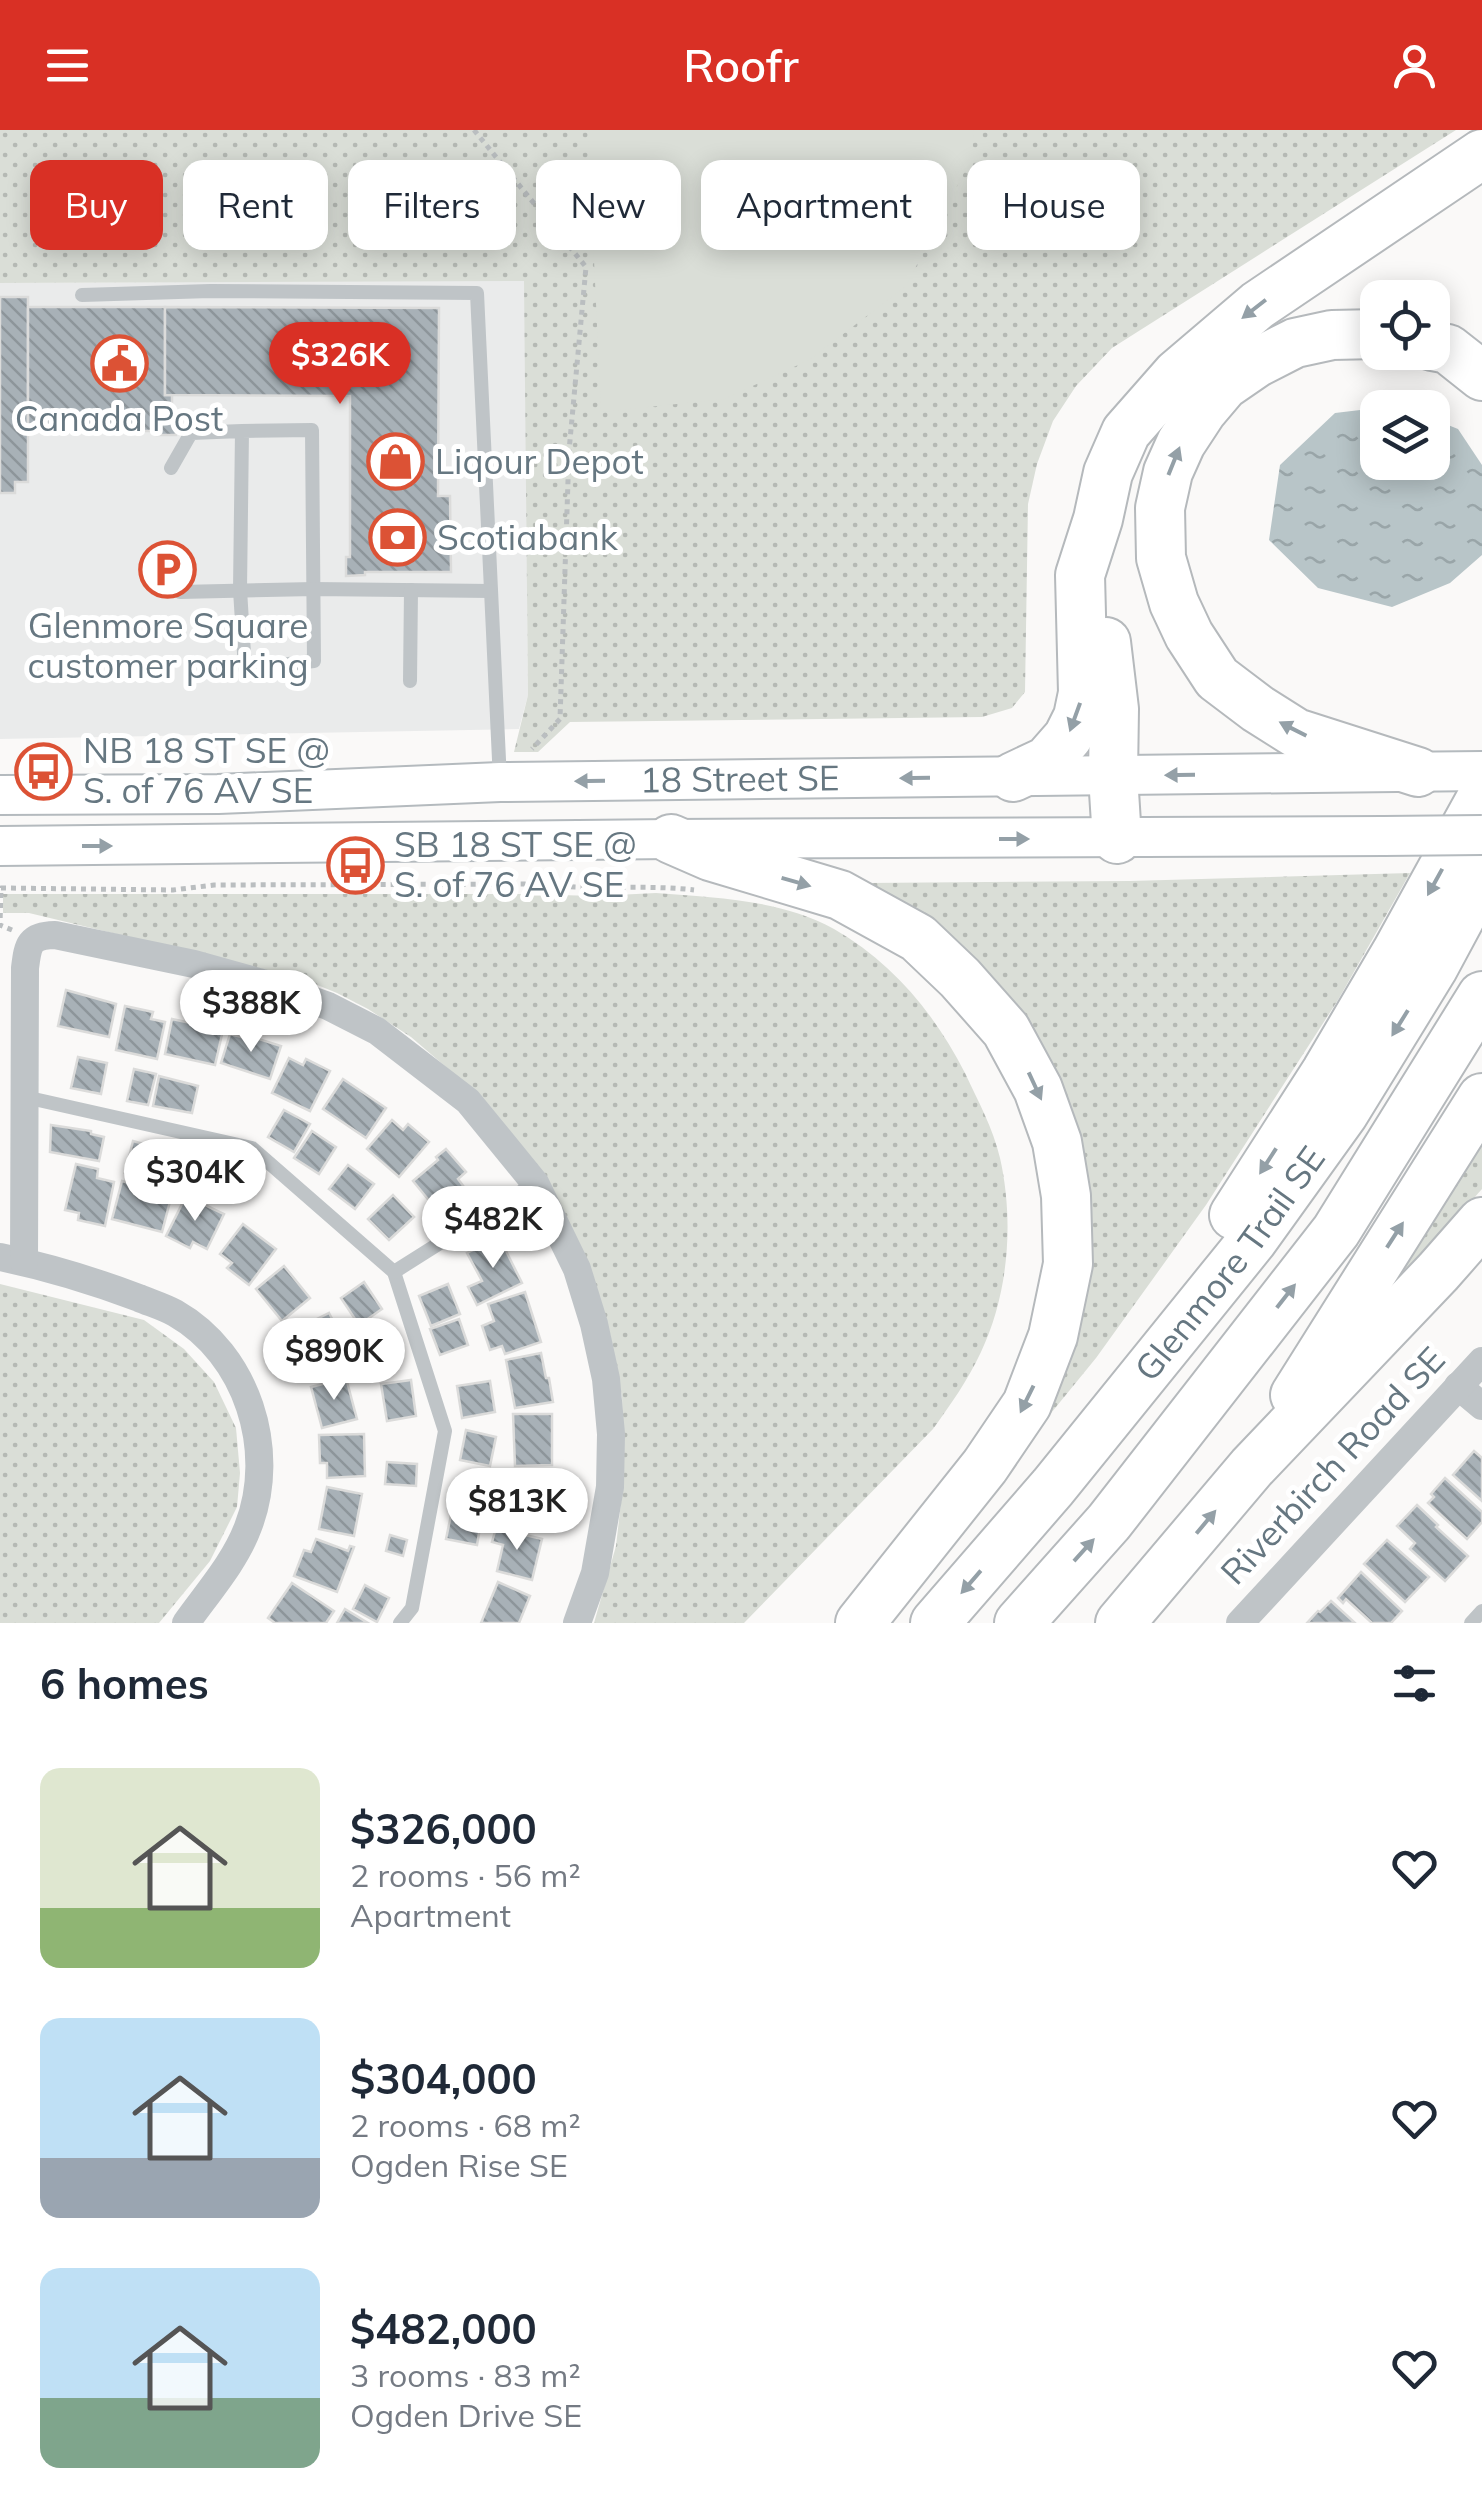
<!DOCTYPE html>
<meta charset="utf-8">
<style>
body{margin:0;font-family:Mulish,sans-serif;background:#f2f2f3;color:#1f2937;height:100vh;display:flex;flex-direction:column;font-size:38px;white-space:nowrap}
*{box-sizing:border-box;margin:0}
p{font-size:32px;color:#747a83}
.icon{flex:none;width:55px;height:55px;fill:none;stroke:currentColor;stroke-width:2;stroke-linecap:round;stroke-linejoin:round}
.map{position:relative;height:1493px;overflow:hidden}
.details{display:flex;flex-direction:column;background:#fff;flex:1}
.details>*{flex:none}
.banner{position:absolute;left:30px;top:30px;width:1422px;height:90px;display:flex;gap:20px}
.tools{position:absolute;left:1360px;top:150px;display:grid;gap:20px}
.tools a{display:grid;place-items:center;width:90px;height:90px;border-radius:20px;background:#fff;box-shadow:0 5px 25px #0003;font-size:50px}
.price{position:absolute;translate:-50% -85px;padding:0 22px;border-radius:35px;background:#fff;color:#222;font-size:32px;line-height:65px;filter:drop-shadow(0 2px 5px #0008)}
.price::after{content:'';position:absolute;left:50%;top:60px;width:30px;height:22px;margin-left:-15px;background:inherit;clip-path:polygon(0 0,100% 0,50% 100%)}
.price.current{background:#d93025;color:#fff}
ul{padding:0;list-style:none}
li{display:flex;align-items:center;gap:30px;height:250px;padding:0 40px}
li span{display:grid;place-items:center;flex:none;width:280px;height:200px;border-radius:20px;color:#555}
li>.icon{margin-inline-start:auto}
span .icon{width:120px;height:120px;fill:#fffc;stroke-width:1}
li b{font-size:42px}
h2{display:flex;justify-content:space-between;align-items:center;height:120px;padding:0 40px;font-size:42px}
.pill{padding:0 35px;border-radius:20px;background:#fff;box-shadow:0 5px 25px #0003;font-size:35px;line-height:90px}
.pill.current{background:#d93025;color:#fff}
header{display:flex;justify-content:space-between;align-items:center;height:130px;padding:0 40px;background:#d93025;color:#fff;font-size:45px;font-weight:600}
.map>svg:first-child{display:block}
</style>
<header><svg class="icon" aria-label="menu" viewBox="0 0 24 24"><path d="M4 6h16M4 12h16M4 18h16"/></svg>Roofr<svg class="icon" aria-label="person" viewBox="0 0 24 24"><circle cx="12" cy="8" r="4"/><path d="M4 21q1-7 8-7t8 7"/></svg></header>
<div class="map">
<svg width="1482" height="1493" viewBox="0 0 1482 1493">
<defs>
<pattern id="grass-dots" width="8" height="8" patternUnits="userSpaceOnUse" patternTransform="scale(2.5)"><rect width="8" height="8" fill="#daded7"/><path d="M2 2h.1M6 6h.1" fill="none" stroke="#b5b9b4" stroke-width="1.8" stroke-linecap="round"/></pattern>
<pattern id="water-ripples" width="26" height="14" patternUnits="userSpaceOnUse" patternTransform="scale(2.5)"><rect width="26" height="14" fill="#b8c5c8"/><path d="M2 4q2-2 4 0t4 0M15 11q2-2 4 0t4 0" fill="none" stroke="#99a5a8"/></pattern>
<pattern id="building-back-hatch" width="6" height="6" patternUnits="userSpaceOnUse" patternTransform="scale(2.5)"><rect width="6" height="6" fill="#a8b1b7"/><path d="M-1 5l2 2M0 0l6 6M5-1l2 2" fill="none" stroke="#8d959a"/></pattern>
</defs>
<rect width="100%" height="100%" fill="#faf9f8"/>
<polygon fill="#eaebeb" points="525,150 528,565 519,599 0,609 0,153"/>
<g fill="url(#grass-dots)">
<polygon points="0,0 1456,0 1112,218 1076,256 1053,291 1037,334 1028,374 1025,562 1012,578 982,587 570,592 538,622 514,622 528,565 524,151 0,153"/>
<polygon points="1410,743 1338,870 1206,1075 1096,1228 1003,1342 1075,1018 865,753 1130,751"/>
<path d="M656,763C716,768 780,769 834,799C892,832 935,884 965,943C978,971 993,998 1000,1028C1014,1090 1009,1163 981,1222C968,1250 951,1274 933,1299L744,1493H594L616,1416L624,1346L622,1267L610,1204L481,967L411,907L368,879L337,863L300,848L29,783H3V764H522L596,766Z"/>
<polygon points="1482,1001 1482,1059 1393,1158 1383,1152"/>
<polygon points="0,1154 144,1190 184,1219 214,1252 236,1298 240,1343 237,1377 210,1431 159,1493 0,1493"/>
</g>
<polygon fill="#daded7" points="588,0 974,0 971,29 906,156 809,230 724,269 601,282"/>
<polygon fill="url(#water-ripples)" points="1377,278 1378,332 1432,332 1433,289 1458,299 1482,335 1482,425 1450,453 1392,477 1318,458 1269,410 1280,335 1335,283"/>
<g fill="url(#building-back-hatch)" stroke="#dbdbda" stroke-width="2.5">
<polygon points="0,167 28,167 28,352 15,352 15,363 0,363"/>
<polygon points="28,177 165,177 165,265 172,265 172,286 176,286 176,305 157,305 157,301 28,301"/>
<polygon points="165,177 439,178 438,366 450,366 451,442 365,442 365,445 346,446 346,427 350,427 350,266 165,265"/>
<polygon points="66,860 116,874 109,907 58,896"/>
<polygon points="125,876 153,882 151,889 165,892 157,929 116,920"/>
<polygon points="172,889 223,900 215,935 165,924"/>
<polygon points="230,904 245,908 246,905 281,916 270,949 221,933"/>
<polygon points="78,927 107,933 101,964 71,958"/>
<polygon points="289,928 303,935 306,929 330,941 310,981 272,963"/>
<polygon points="134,939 156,944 148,975 127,971"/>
<polygon points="159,946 198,956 192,983 153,976"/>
<polygon points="343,949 386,978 366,1008 323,979"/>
<polygon points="284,980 310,994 294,1022 268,1007"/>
<polygon points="392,990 403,1000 408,994 429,1012 399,1047 367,1019"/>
<polygon points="51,995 91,1001 91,1004 104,1007 99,1031 50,1022"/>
<polygon points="312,1001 336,1017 319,1044 294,1028"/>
<polygon points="133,1011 165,1020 157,1051 125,1043"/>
<polygon points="446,1019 466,1042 458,1049 467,1061 440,1084 413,1051 438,1030 436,1027"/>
<polygon points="193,1027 223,1035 215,1064 185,1055"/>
<polygon points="76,1034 98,1039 97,1048 114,1052 105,1096 78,1090 79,1083 65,1080"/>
<polygon points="348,1035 374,1054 355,1079 329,1059"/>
<polygon points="122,1051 172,1064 162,1102 112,1089"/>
<polygon points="393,1065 414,1087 389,1110 368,1089"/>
<polygon points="186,1066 224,1084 207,1119 193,1112 190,1118 166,1106"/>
<polygon points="243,1094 276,1119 249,1155 227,1138 232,1133 220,1124"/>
<polygon points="499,1107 522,1153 477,1175 468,1157 482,1151 467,1123"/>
<polygon points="284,1136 310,1168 282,1191 256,1159"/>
<polygon points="364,1152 382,1179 359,1195 341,1168"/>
<polygon points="448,1154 460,1184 431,1196 419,1166"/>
<polygon points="525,1162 541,1212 505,1224 502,1216 490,1220 482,1196 494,1191 488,1174"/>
<polygon points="329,1183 349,1221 314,1238 308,1225 302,1228 289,1203"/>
<polygon points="459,1189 468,1215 440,1225 430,1199"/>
<polygon points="541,1223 546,1248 549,1248 553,1272 515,1278 506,1230"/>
<polygon points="346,1248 357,1289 322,1298 311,1257"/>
<polygon points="411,1250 416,1286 387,1291 381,1254"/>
<polygon points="490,1251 495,1282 462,1288 457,1256"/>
<polygon points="513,1284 552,1284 552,1335 515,1336"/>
<polygon points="466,1300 496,1307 490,1336 460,1330"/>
<polygon points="364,1304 365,1346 327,1348 327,1333 320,1333 319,1305"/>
<polygon points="1474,1321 1482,1328 1482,1371 1453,1345"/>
<polygon points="387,1332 417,1334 416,1356 385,1354"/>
<polygon points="512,1341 550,1342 549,1394 510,1393"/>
<polygon points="1445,1348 1482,1382 1482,1392 1467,1409 1428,1373 1434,1367 1431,1364"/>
<polygon points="458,1353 488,1359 482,1388 452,1382"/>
<polygon points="327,1357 362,1364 354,1406 319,1399"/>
<polygon points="1417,1375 1438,1395 1436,1397 1468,1426 1445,1451 1410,1419 1415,1413 1397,1396"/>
<polygon points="451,1385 481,1392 477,1415 446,1409"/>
<polygon points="496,1398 542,1409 532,1450 497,1441 503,1415 492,1412"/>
<polygon points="390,1405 407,1410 403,1426 386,1421"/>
<polygon points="316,1409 348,1421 350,1416 354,1417 337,1462 294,1446 304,1420 311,1422"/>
<polygon points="1387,1410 1429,1447 1405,1472 1364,1434"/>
<polygon points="1361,1442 1402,1481 1391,1493 1372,1493 1346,1469 1343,1473 1338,1468"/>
<polygon points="498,1452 530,1466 519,1493 481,1493"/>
<polygon points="292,1453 334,1481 326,1493 275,1493 268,1488"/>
<polygon points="365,1455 389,1468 377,1492 353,1479"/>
<polygon points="1331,1471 1355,1493 1307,1493 1318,1481 1320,1482"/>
<polygon points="345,1479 368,1493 337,1493"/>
</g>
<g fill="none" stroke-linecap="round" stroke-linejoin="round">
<defs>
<g id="secondary">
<path id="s1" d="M0,665L218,664L500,652L1482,641"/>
<polyline points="0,716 671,709 1384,706"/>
</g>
<g id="highway">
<polyline points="1378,204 1332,205 1295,213 1256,233 1224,255 1202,281 1181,313 1168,342 1160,378 1161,428 1174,473 1189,505 1217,548 1258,579 1296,603 1418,642"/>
<polyline points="1432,216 1448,219 1482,246"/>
<polyline points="1106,512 1114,579 1113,646 1117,709"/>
<polyline points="1013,647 1047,631 1068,607 1078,587 1083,563 1080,445 1098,389 1108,343 1126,302 1177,244 1258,175 1482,24"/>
<polyline points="671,709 710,726 840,765 918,808 960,848 1006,900 1038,959 1057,1012 1066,1066 1068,1134 1053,1206 1027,1274 985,1336 860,1493"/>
<polyline points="1234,1085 1326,942 1396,823 1482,667"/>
<polyline points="1295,1265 1482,968"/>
<path id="s2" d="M935,1493L1053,1357L1252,1111L1344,983L1433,838L1482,747"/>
<polyline points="1019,1493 1109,1392 1336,1101 1482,866"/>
<polyline points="1120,1493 1252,1337 1438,1142 1482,1092"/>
</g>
</defs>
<use href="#secondary" stroke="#b4babe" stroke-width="42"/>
<use href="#highway" stroke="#b5b9bc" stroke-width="52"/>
<g stroke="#babec0" stroke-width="5" stroke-dasharray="5 5" stroke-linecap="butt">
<polyline points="474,0 586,137 569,321 560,589 532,619"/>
<path d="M12,800L0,795L1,758L173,760L214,755L541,754C592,761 643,754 694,760"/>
</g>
<g stroke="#bfc4c7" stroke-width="14">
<polyline points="82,165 210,161 477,163 500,651"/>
<polyline points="171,338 191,303 242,301 240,460 245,539 314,531 312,300 242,301"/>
<polyline points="180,462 314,459 491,461"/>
<polyline points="410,551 411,460"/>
<polyline points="25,967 252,1018 394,1142 445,1301 412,1478 400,1493"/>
<polyline points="394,1142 535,1053"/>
<polyline points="1471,1493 1482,1481"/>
</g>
<g stroke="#bfc4c7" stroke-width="28">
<path d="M0,1127C48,1137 94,1151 139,1168C151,1173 164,1177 175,1183C247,1224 278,1320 248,1397C235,1432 208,1462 186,1493"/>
<path d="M24,1132L25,838C28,814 29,806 55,805L194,834L266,854L328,876L377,901L468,971L535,1053L577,1139L594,1194L606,1249L611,1304L610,1357L595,1443L577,1493"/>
<polyline points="1458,1256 1482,1276"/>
<polyline points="1240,1493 1482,1231"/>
</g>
<use href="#secondary" stroke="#fff" stroke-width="38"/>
<use href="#highway" stroke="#fff" stroke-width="48"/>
<defs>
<polyline id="secondary-bridge" points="1384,706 1482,705"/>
</defs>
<use href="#secondary-bridge" stroke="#b4babe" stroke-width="42" stroke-linecap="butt"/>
<use href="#secondary-bridge" stroke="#fff" stroke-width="38"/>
</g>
<defs><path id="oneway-solid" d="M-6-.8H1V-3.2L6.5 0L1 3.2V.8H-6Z" transform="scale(2.5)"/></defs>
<g fill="#94a0a7">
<use href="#oneway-solid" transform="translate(1254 179) rotate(142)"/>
<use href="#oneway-solid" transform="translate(1174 331) rotate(-68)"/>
<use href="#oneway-solid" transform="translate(1075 587) rotate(110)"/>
<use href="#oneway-solid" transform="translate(1293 599) rotate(-153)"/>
<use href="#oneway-solid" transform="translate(1180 645) rotate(179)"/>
<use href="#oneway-solid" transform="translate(915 648) rotate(179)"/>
<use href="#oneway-solid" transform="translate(590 651) rotate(179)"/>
<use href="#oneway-solid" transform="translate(1014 709)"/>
<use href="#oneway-solid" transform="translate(97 716)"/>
<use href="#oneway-solid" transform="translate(796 752) rotate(16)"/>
<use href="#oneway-solid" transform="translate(1435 752) rotate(119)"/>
<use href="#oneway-solid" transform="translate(1400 893) rotate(122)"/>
<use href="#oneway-solid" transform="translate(1035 956) rotate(65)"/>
<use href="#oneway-solid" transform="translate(1268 1031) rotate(123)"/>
<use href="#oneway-solid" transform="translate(1395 1105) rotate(-57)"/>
<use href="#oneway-solid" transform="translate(1286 1166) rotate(-52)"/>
<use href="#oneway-solid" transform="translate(1027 1269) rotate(116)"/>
<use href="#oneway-solid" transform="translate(1206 1392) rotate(-50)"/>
<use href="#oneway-solid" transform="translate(1084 1420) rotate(-48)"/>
<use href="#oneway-solid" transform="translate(971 1452) rotate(131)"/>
</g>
<defs>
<symbol id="civic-ring" viewBox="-11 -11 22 22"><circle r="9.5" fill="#fff" stroke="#dc5235" stroke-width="1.5"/><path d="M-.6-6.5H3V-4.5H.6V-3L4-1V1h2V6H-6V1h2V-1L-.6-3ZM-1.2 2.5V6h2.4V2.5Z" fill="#dc5235"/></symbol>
<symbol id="shop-ring" viewBox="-11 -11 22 22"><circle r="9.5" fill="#fff" stroke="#dc5235" stroke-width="1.5"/><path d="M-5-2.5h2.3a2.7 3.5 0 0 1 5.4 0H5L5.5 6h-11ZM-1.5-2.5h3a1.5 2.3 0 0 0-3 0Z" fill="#dc5235"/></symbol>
<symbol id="bank-ring" viewBox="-11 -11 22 22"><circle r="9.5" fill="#fff" stroke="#dc5235" stroke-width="1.5"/><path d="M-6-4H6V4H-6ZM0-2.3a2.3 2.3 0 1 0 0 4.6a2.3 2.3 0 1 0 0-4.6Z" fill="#dc5235"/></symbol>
<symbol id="parking-ring" viewBox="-11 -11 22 22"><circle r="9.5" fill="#fff" stroke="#dc5235" stroke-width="1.5"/><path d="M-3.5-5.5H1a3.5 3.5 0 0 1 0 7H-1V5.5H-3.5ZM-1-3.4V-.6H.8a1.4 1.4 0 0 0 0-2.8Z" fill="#dc5235"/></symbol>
<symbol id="bus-ring" viewBox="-11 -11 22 22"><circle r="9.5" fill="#fff" stroke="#dc5235" stroke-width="1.5"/><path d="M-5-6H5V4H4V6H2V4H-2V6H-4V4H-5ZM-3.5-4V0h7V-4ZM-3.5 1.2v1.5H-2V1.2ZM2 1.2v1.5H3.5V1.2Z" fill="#dc5235"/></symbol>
</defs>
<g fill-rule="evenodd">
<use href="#civic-ring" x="88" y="202" width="63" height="63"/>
<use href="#shop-ring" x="364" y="300" width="63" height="63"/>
<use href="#bank-ring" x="366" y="376" width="63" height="63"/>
<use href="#parking-ring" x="136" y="408" width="63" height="63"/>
<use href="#bus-ring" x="12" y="610" width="63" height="63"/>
<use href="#bus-ring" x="324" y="704" width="63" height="63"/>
</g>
<g text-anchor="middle" stroke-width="10" stroke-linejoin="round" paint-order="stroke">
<g font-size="35" fill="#667781" stroke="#fff" text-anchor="start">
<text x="119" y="301" text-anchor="middle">Canada Post</text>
<text x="435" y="344">Liqour Depot</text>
<text x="437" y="420">Scotiabank</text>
<text x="168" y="508" text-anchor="middle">Glenmore Square<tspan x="168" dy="40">customer parking</tspan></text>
<text x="83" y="633">NB 18 ST SE @<tspan x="83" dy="40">S. of 76 AV SE</tspan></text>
<text x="394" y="727">SB 18 ST SE @<tspan x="394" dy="40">S. of 76 AV SE</tspan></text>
</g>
<g font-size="35" fill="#667781" stroke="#fff">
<text dy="12" stroke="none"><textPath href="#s1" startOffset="740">18 Street SE</textPath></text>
<text dy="12" stroke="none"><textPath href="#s2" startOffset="465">Glenmore Trail SE</textPath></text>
<text transform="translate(1333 1336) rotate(-47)" y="12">Riverbirch Road SE</text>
</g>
</g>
</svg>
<div class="tools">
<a><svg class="icon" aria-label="locate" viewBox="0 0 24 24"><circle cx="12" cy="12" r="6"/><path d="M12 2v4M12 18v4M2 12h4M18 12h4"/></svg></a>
<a><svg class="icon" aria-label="layers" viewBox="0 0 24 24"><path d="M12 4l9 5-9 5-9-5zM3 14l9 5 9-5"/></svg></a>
</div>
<b class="price current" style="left:340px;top:277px">$326K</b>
<b class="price" style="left:251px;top:925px">$388K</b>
<b class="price" style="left:195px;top:1094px">$304K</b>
<b class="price" style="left:493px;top:1141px">$482K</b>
<b class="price" style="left:334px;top:1273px">$890K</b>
<b class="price" style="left:517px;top:1423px">$813K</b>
<div class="banner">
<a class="pill current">Buy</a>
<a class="pill">Rent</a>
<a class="pill">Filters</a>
<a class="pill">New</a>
<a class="pill">Apartment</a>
<a class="pill">House</a>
</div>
</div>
<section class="details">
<h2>6 homes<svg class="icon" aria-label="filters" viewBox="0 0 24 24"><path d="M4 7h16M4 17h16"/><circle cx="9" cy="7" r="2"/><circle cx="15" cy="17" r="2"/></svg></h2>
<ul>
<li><span style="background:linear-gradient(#dfe7d0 70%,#8fb573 0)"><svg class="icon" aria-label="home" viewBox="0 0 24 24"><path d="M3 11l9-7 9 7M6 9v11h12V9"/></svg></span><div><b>$326,000</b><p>2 rooms · 56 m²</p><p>Apartment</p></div><svg class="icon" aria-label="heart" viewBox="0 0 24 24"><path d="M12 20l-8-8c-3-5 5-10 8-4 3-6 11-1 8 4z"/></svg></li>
<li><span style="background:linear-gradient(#bfe0f5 70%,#9aa5b1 0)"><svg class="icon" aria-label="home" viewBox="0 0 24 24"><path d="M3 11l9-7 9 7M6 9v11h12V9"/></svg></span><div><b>$304,000</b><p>2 rooms · 68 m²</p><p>Ogden Rise SE</p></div><svg class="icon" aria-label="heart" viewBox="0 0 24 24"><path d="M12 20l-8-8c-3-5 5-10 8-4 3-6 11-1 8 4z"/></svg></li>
<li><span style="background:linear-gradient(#bfe0f5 65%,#7fa58c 0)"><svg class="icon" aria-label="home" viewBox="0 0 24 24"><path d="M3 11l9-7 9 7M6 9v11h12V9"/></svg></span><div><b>$482,000</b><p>3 rooms · 83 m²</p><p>Ogden Drive SE</p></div><svg class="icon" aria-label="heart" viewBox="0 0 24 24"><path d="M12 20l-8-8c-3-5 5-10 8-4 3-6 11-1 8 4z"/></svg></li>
</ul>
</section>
